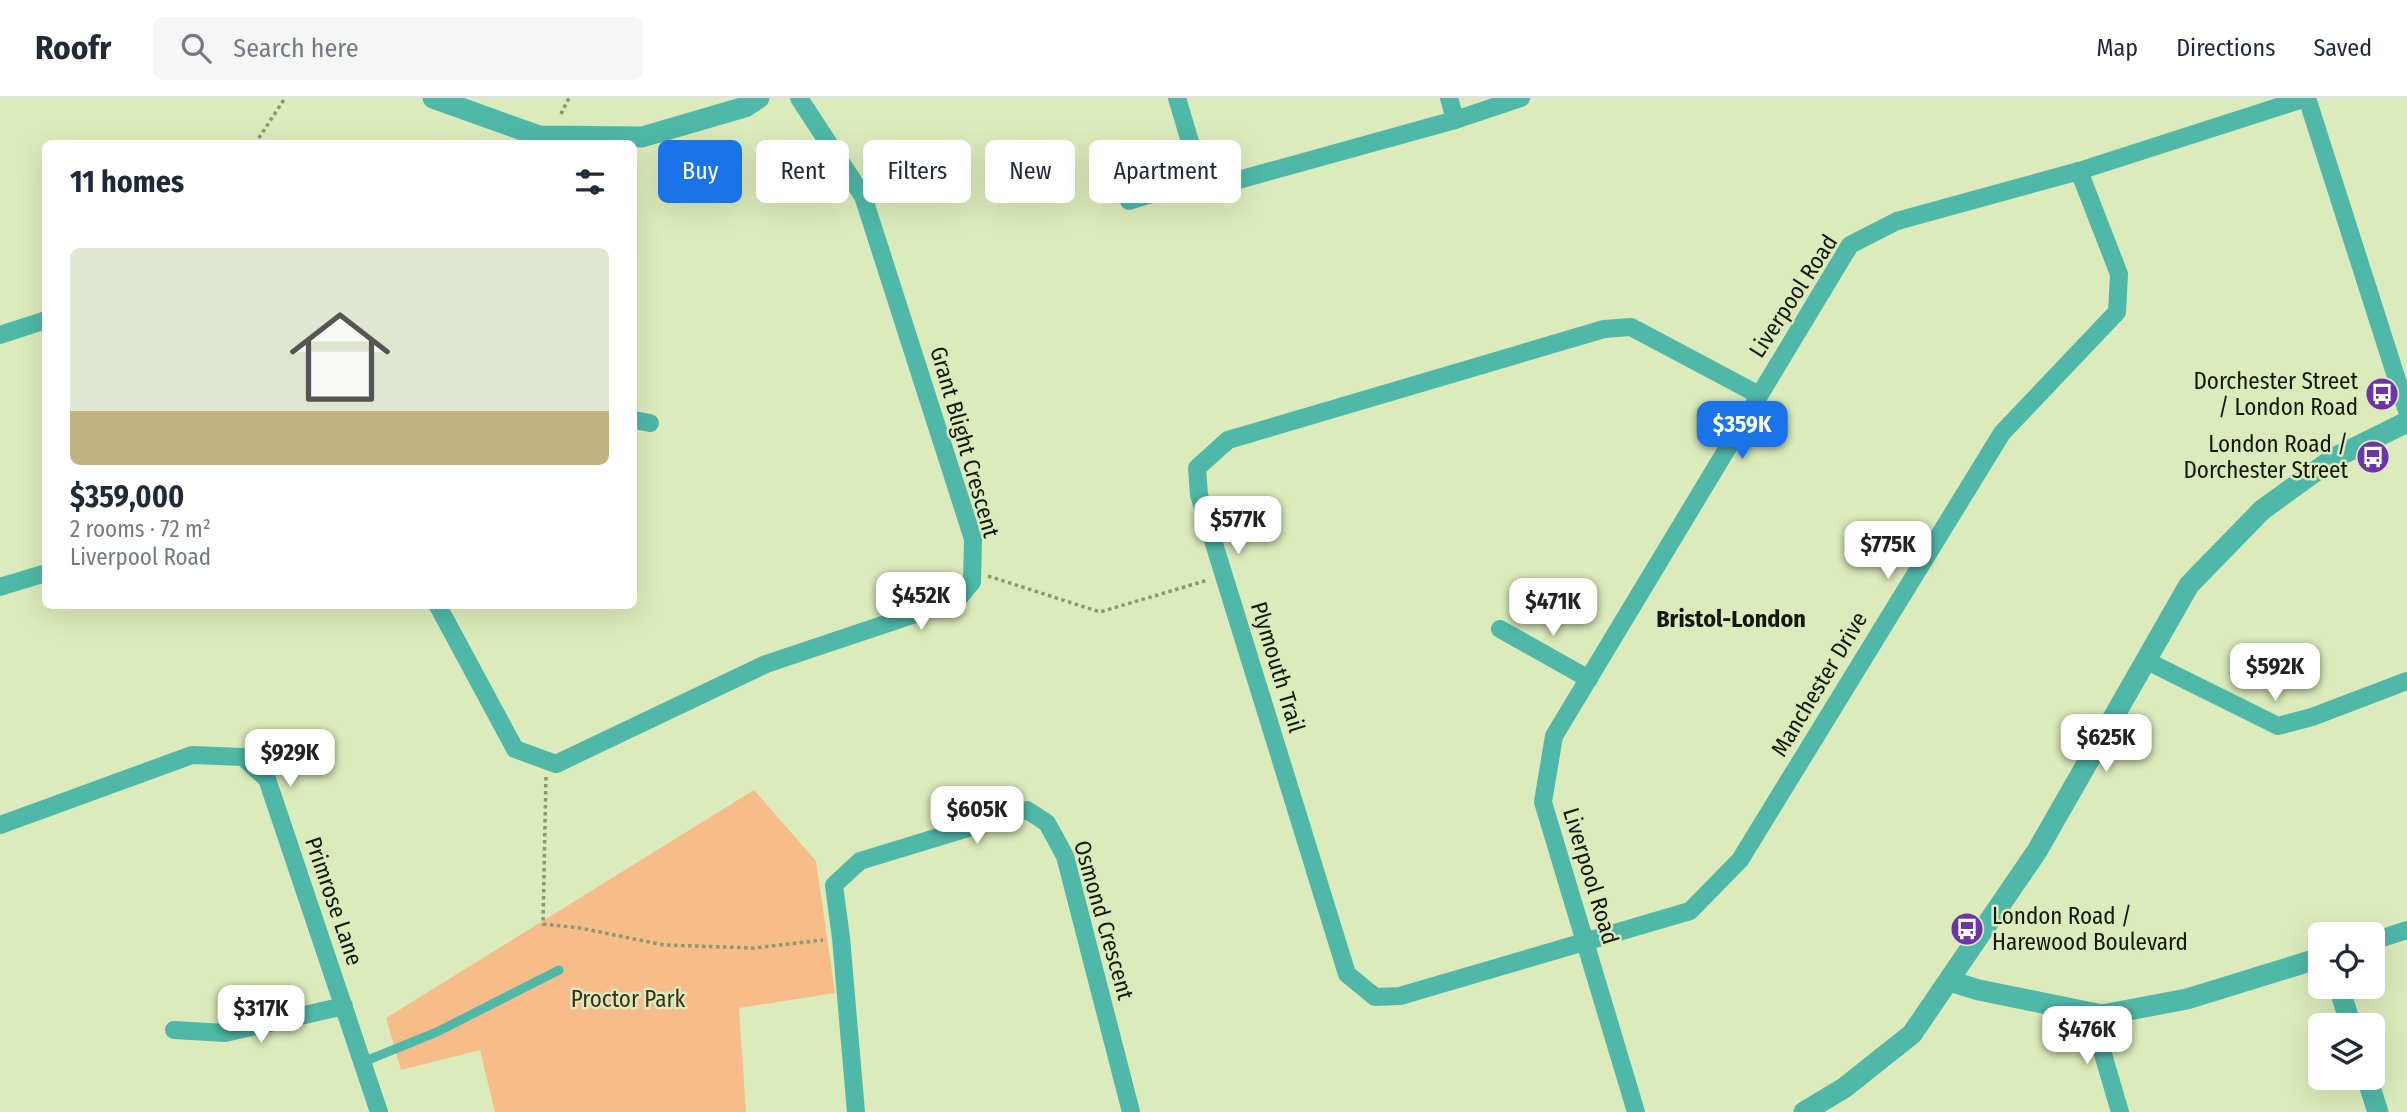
<!DOCTYPE html>
<meta charset="utf-8">
<style>
body{margin:0;font-family:"Fira Sans Condensed",sans-serif;background:#f6f6f7;color:#1f2937;height:100vh;display:flex;flex-direction:column;font-size:26px;white-space:nowrap}
*{box-sizing:border-box;margin:0}
p{font-size:23px;color:#747a83}
.icon{flex:none;width:38px;height:38px;fill:none;stroke:currentColor;stroke-width:2;stroke-linecap:round;stroke-linejoin:round}
.map{position:relative;flex:1;overflow:hidden}
.details{position:absolute;left:42px;top:42px;width:595px;height:469px;display:flex;flex-direction:column;background:#fff;border-radius:10px;box-shadow:0 7px 28px #0002}
.details>*{flex:none}
.banner{position:absolute;left:658px;top:42px;width:665px;height:63px;display:flex;gap:14px}
.fabs{position:absolute;left:2308px;top:824px;display:grid;gap:14px}
.fabs a{display:grid;place-items:center;width:77px;height:77px;border-radius:10px;background:#fff;box-shadow:0 7px 28px #0002;font-size:35px}
.price{position:absolute;translate:-50% -60px;padding:0 16px;border-radius:14px;background:#fff;color:#222;font-size:23px;line-height:46px;filter:drop-shadow(0 2px 4px #0008)}
.price::after{content:'';position:absolute;left:50%;top:42px;width:21px;height:16px;margin-left:-10px;background:inherit;clip-path:polygon(0 0,100% 0,50% 100%)}
.price.current{background:#1a73e8;color:#fff}
ul{padding:0;list-style:none}
li{display:grid;align-content:center;gap:14px;height:371px;padding:0 28px}
li span{display:grid;place-items:center;height:217px;border-radius:10px;color:#555}
li>.icon{margin-inline-start:auto}
span .icon{width:126px;height:126px;fill:#fffc;stroke-width:1}
li b{font-size:30px}
h2{display:flex;justify-content:space-between;align-items:center;height:84px;padding:0 28px;font-size:30px}
.pill{padding:0 24px;border-radius:10px;background:#fff;box-shadow:0 7px 28px #0002;font-size:24px;line-height:63px}
.pill.current{background:#1a73e8;color:#fff}
header{display:flex;align-items:center;gap:42px;box-sizing:border-box;height:98px;padding:0 35px;background:#fff;border-bottom:2px solid #e0e1e3}
header strong{font-size:33px}
nav{display:flex;gap:38px;margin-inline-start:auto;font-size:24px}
.search{width:490px;height:63px;background:#f6f6f7;display:flex;align-items:center;gap:18px;box-sizing:border-box;padding:0 24px;border-radius:10px;color:#747a83;font-size:26px}
.map>svg:first-child{display:block}
</style>
<header>
<strong>Roofr</strong>
<div class="search"><svg class="icon" aria-label="search" viewBox="0 0 24 24"><circle cx="10" cy="10" r="6"/><path d="M15 15l6 6"/></svg>Search here</div>
<nav><a>Map</a><a>Directions</a><a>Saved</a></nav>
</header>
<div class="map">
<svg width="2407" height="1014" viewBox="0 0 2407 1014">
<rect width="100%" height="100%" fill="#dcebbb"/>
<polygon fill="#f6bc8a" points="754,692 816,763 835,895 739,910 746,1014 495,1014 480,952 401,972 386,920"/>
<g fill="none" stroke-linecap="round" stroke-linejoin="round">
<g stroke="#8b9672" stroke-width="3.5" stroke-dasharray="3.5 3.5" stroke-linecap="butt">
<polyline points="561,16 569,0"/>
<polyline points="255,46 285,0"/>
<polyline points="988,478 1100,514 1208,482"/>
<polyline points="546,679 543,826 580,830 664,847 754,850 823,842"/>
</g>
<polyline stroke="#4fb8a8" stroke-width="9" points="363,964 437,934 559,872"/>
<g stroke="#4fb8a8" stroke-width="18">
<polyline points="1177,0 1201,81 1213,89 1455,22 1521,0"/>
<polyline points="1449,0 1455,22"/>
<polyline points="2307,0 2407,313"/>
<polyline points="1129,103 1201,81"/>
<polyline points="0,237 46,222"/>
<polyline points="1759,297 1631,229 1604,231 1228,342 1197,370 1199,397 1347,876 1375,899 1400,898 1690,813 1740,762 2002,335 2117,214 2119,176 2079,73"/>
<polyline points="634,322 650,325"/>
<polyline points="0,489 46,475"/>
<polyline points="438,508 515,651 556,666 766,566 957,502 972,484 973,441 863,98 799,0"/>
<polyline points="1500,531 1589,581"/>
<polyline points="2147,563 2278,628 2312,619 2407,583"/>
<polyline points="0,727 192,657 243,659 267,681 379,1014"/>
<polyline points="2373,843 2407,832"/>
<polyline points="2102,917 2100,946 2120,1014"/>
<polyline points="174,932 225,935 344,908"/>
<polyline points="856,1014 841,840 834,787 860,763 1027,712 1047,725 1065,758 1131,1014"/>
<polyline points="1636,1014 1543,704 1554,638 1850,147 1897,123 2079,73 2306,0"/>
</g>
<g stroke="#4fb8a8" stroke-width="21">
<polyline points="433,0 539,38 642,39 745,9 759,0"/>
<polyline points="1949,883 1979,892 2102,917 2187,901 2320,860"/>
<polyline points="2339,889 2351,928"/>
<polyline points="2367,980 2378,1014"/>
<polyline points="1804,1014 1844,990 1912,936 2037,753 2189,487 2262,412 2334,360 2407,324"/>
</g>
</g>
<defs>
<symbol id="bus-disc" viewBox="-11 -11 22 22"><circle r="9.5" fill="#6d34aa" stroke="#dcebbb"/><path d="M-5-6H5V4H4V6H2V4H-2V6H-4V4H-5ZM-3.5-4V0h7V-4ZM-3.5 1.2v1.5H-2V1.2ZM2 1.2v1.5H3.5V1.2Z" fill="#fff"/></symbol>
</defs>
<g fill-rule="evenodd">
<use href="#bus-disc" x="2363" y="277" width="38" height="38"/>
<use href="#bus-disc" x="2354" y="340" width="38" height="38"/>
<use href="#bus-disc" x="1948" y="812" width="38" height="38"/>
</g>
<g text-anchor="middle" stroke-width="5" stroke-linejoin="round" paint-order="stroke">
<g font-size="23" fill="#121706" stroke="#dcebbb">
<text transform="translate(1793 198) rotate(-57)" y="8">Liverpool Road</text>
<text transform="translate(965 344) rotate(74)" y="8">Grant Blight Crescent</text>
<text transform="translate(1278 569) rotate(73)" y="8">Plymouth Trail</text>
<text transform="translate(1819 586) rotate(-59)" y="8">Manchester Drive</text>
<text transform="translate(1591 778) rotate(73)" y="8">Liverpool Road</text>
<text transform="translate(334 803) rotate(71)" y="8">Primrose Lane</text>
<text transform="translate(1104 822) rotate(74)" y="8">Osmond Crescent</text>
</g>
<g font-size="23" fill="#121706" stroke="#dcebbb" text-anchor="end">
<text x="2358" y="291">Dorchester Street<tspan x="2358" dy="26">/ London Road</tspan></text>
<text x="2348" y="354">London Road /<tspan x="2348" dy="26">Dorchester Street</tspan></text>
<text x="1992" y="826" text-anchor="start">London Road /<tspan x="1992" dy="26">Harewood Boulevard</tspan></text>
</g>
<g font-size="23" fill="#3f2c1c" stroke="#dcebbb">
<text x="628" y="909">Proctor Park</text>
</g>
<g font-size="24" font-weight="bold" fill="#121706" stroke="#dcebbb">
<text x="1731" y="529">Bristol-London</text>
</g>
</g>
</svg>
<div class="fabs">
<a><svg class="icon" aria-label="locate" viewBox="0 0 24 24"><circle cx="12" cy="12" r="6"/><path d="M12 2v4M12 18v4M2 12h4M18 12h4"/></svg></a>
<a><svg class="icon" aria-label="layers" viewBox="0 0 24 24"><path d="M12 4l9 5-9 5-9-5zM3 14l9 5 9-5"/></svg></a>
</div>
<b class="price current" style="left:1742px;top:363px">$359K</b>
<b class="price" style="left:1238px;top:458px">$577K</b>
<b class="price" style="left:1888px;top:483px">$775K</b>
<b class="price" style="left:921px;top:534px">$452K</b>
<b class="price" style="left:1553px;top:540px">$471K</b>
<b class="price" style="left:2275px;top:605px">$592K</b>
<b class="price" style="left:2106px;top:676px">$625K</b>
<b class="price" style="left:290px;top:691px">$929K</b>
<b class="price" style="left:977px;top:748px">$605K</b>
<b class="price" style="left:261px;top:947px">$317K</b>
<b class="price" style="left:2087px;top:968px">$476K</b>
<div class="banner">
<a class="pill current">Buy</a>
<a class="pill">Rent</a>
<a class="pill">Filters</a>
<a class="pill">New</a>
<a class="pill">Apartment</a>
</div>
<section class="details">
<h2>11 homes<svg class="icon" aria-label="filters" viewBox="0 0 24 24"><path d="M4 7h16M4 17h16"/><circle cx="9" cy="7" r="2"/><circle cx="15" cy="17" r="2"/></svg></h2>
<ul>
<li><span style="background:linear-gradient(#dfe7d0 75%,#c2b280 0)"><svg class="icon" aria-label="home" viewBox="0 0 24 24"><path d="M3 11l9-7 9 7M6 9v11h12V9"/></svg></span><div><b>$359,000</b><p>2 rooms · 72 m²</p><p>Liverpool Road</p></div></li>
</ul>
</section>
</div>
